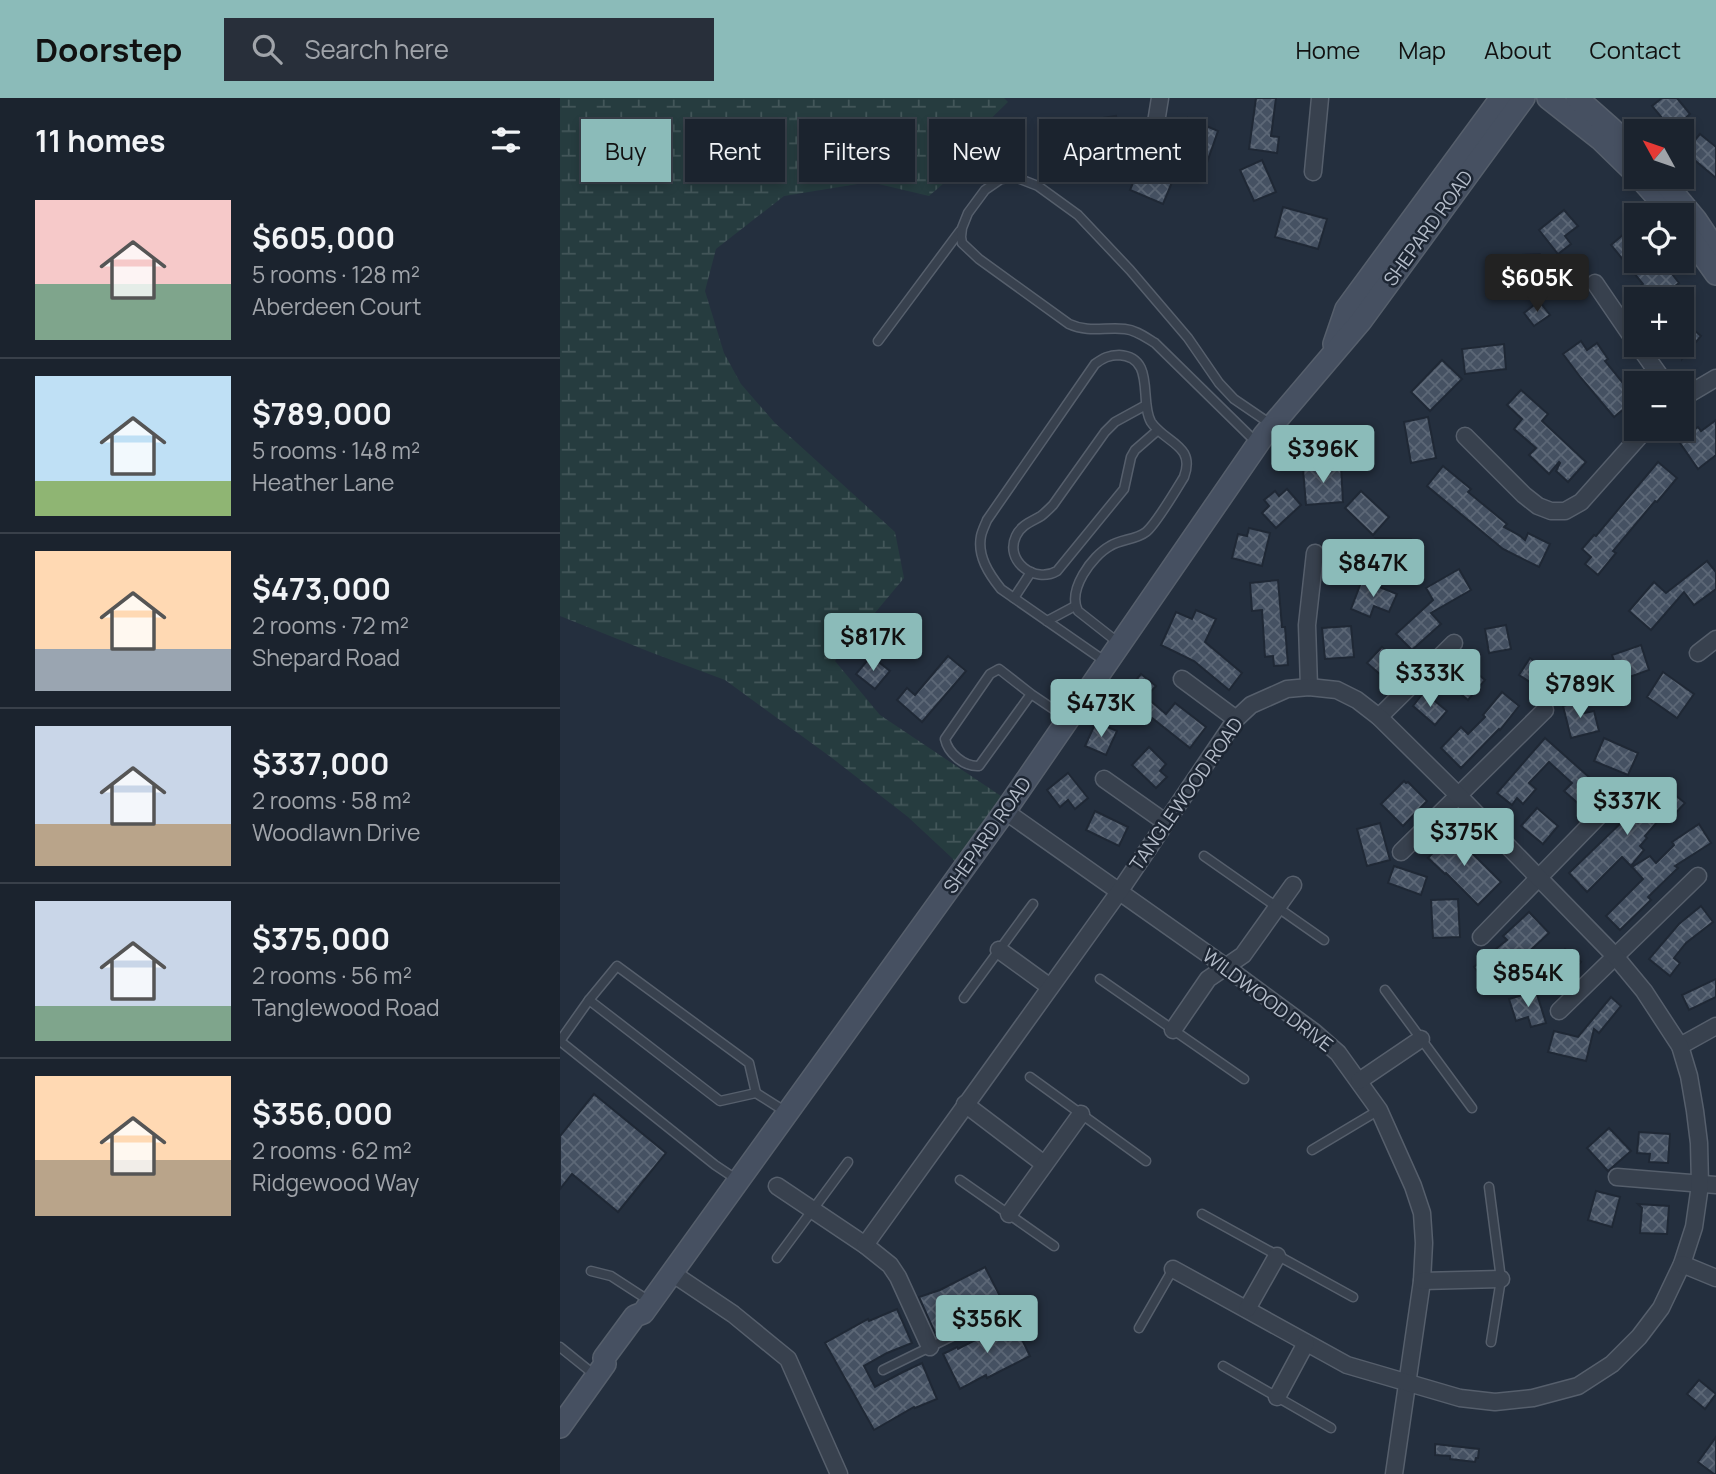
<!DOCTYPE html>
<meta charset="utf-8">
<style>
body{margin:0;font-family:Manrope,sans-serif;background:#282f3a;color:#f1f3f6;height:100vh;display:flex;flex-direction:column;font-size:26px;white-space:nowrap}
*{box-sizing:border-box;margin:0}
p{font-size:23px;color:#a0a4aa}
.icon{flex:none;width:38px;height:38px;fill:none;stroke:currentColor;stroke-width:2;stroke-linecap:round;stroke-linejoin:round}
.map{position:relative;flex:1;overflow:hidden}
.details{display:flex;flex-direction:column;background:#1b232e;width:560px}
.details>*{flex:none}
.top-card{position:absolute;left:21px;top:21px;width:665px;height:63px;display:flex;gap:14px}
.needle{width:46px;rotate:310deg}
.buttons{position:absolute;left:1064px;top:21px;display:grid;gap:14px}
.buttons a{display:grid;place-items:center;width:70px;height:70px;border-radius:0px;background:#1b232e;box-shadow:0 4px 10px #0003,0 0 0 2px #39404a;font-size:35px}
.price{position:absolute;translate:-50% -60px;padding:0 16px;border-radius:7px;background:#8bbbb9;color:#111;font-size:23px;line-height:46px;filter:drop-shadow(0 2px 4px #0008)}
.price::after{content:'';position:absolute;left:50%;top:42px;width:21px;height:16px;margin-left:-10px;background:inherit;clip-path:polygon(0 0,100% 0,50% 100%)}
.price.selected{background:#222;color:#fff}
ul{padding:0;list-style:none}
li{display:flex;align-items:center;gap:21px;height:175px;padding:0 35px}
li+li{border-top:2px solid #39404a}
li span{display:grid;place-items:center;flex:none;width:196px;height:140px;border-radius:0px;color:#555}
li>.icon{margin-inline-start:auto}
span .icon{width:84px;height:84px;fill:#fffc;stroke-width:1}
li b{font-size:30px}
h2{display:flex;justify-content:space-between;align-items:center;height:84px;padding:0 35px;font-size:30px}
.pill{padding:0 24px;border-radius:0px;background:#1b232e;box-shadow:0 4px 10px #0003,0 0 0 2px #39404a;font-size:24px;line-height:63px}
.pill.selected{background:#8bbbb9;color:#111}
header{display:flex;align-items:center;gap:42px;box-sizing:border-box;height:98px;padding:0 35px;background:#8bbbb9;color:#111}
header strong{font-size:33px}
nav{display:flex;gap:38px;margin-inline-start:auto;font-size:24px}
.search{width:490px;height:63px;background:#282f3a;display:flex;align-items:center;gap:18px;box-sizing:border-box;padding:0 24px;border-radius:0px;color:#a0a4aa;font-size:26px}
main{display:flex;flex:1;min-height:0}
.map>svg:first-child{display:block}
</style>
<header>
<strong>Doorstep</strong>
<div class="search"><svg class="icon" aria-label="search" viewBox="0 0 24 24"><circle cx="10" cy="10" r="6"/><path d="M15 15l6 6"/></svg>Search here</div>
<nav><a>Home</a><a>Map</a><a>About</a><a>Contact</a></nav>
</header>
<main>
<section class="details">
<h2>11 homes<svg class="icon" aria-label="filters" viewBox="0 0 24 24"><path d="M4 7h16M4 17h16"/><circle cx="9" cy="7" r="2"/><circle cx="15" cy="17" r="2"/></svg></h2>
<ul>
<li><span style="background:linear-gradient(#f6c9c9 60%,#7fa58c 0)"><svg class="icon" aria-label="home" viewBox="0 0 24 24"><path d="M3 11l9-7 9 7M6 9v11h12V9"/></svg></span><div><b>$605,000</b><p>5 rooms · 128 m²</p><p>Aberdeen Court</p></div></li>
<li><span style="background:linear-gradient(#bfe0f5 75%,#8fb573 0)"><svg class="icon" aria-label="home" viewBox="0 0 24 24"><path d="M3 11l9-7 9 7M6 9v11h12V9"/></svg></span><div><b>$789,000</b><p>5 rooms · 148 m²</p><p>Heather Lane</p></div></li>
<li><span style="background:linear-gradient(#ffd9b3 70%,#9aa5b1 0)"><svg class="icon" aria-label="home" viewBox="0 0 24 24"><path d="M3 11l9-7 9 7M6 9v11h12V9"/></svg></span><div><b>$473,000</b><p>2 rooms · 72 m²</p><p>Shepard Road</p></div></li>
<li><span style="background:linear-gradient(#c9d6e8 70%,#b9a48a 0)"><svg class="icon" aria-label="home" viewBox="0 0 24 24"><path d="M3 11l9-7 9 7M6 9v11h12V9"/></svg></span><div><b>$337,000</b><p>2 rooms · 58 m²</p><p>Woodlawn Drive</p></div></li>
<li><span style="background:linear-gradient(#c9d6e8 75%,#7fa58c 0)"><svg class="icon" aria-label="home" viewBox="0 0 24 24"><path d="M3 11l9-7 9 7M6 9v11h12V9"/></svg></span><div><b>$375,000</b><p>2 rooms · 56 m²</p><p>Tanglewood Road</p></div></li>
<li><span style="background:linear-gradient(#ffd9b3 60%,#b9a48a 0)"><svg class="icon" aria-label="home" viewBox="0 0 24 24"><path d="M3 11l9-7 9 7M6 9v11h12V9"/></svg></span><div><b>$356,000</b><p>2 rooms · 62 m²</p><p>Ridgewood Way</p></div></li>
</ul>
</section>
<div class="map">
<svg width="1156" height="1376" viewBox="0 0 1156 1376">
<defs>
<pattern id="wetland-marsh" width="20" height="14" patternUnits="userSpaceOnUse" patternTransform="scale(1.75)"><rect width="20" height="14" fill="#263c3f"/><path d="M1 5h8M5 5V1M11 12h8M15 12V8" fill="none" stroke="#435659"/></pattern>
<pattern id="building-cross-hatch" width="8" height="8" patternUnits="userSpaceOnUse" patternTransform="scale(1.75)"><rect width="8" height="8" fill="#455162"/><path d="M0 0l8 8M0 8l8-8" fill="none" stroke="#5d6877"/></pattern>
</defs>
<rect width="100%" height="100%" fill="#242f3e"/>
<polygon fill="url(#wetland-marsh)" points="0,0 444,0 448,4 417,34 399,72 369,98 310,84 224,98 156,151 145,193 164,255 181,286 215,325 335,434 344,480 275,563 320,617 444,700 397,766 392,760 348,719 272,660 165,582 90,554 0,518"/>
<g fill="url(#building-cross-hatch)" stroke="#1f2835" stroke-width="2">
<polygon points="696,0 716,0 711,38 719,39 717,55 689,51"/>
<polygon points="1102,0 1117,0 1130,16 1112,32 1092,8"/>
<polygon points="556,18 561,51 528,56 523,23"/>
<polygon points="628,20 658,33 645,70 613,57"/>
<polygon points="1140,36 1156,49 1156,80 1125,54"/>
<polygon points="702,62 716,94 694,103 680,72"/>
<polygon points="582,63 615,77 603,106 570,92"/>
<polygon points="723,109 767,121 758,151 715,139"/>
<polygon points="1004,112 1018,128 1005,138 1011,146 998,156 979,132"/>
<polygon points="1071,130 1076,136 1076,163 1102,163 1119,185 1098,201 1081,201 1074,192 1083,186 1051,147"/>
<polygon points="980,156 980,174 968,175 969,200 945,201 943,158"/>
<polygon points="979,203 990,217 974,228 964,215"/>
<polygon points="1122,222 1141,238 1122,261"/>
<polygon points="1021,243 1027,252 1037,245 1048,261 1045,263 1076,301 1054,319 1021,280 1003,256"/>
<polygon points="944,246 946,271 905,276 902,251"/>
<polygon points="882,262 902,281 870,313 851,294"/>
<polygon points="961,292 988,316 982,323 1026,364 1008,384 996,373 1000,365 999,364 989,376 969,357 976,350 954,331 962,321 947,307"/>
<polygon points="868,319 876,360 851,365 844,324"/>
<polygon points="1156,322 1156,357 1138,371 1118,342 1138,329 1141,333"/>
<polygon points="1098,364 1117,380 1097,404 1095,403 1053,453 1056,455 1038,477 1025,466 1031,459 1022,451 1034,437 1036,438"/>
<polygon points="781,368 783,404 746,407 743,371"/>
<polygon points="883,368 911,391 908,394 947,426 944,429 959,437 965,442 968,435 990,446 979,469 943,451 867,388"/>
<polygon points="727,391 741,407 716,430 702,415 709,408 704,402 715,393 719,398"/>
<polygon points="801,393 829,419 813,437 785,410"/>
<polygon points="689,430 710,435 702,468 672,460 678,436 687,438"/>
<polygon points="816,440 851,441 850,480 811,479 811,458 838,459"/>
<polygon points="1147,463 1156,474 1156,491 1134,507 1124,494 1091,532 1069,513 1094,484 1106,495"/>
<polygon points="899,471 911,492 871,515 881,526 852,552 836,536 873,502 866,490"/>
<polygon points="718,482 722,529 725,529 728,567 714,568 713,558 705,559 702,512 692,513 690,485"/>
<polygon points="802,482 837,496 829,514 814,508 810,519 791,511"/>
<polygon points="636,512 656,521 645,544 682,575 669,592 634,563 601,547 616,514 632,521"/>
<polygon points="946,527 951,551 929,555 925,531"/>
<polygon points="791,528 794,559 765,561 762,530"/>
<polygon points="1081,547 1089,572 1061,582 1052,557"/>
<polygon points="822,549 843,567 829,584 807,565"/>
<polygon points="311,558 330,573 315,591 296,576"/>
<polygon points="388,558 406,573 362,624 337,602 347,590 355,597"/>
<polygon points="970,560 1001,581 990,597 959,577"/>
<polygon points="902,563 925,582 908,602 885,583"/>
<polygon points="1103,574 1134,596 1117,620 1087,599"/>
<polygon points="581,576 596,588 586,599 606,616 615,605 646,629 630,650 592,620 589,624 560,601"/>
<polygon points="864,594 887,613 875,627 853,608"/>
<polygon points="942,594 959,608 940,632 939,631 901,670 881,650 901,629 908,636 925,619 923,617"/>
<polygon points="1021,603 1024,615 1034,613 1039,633 1011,640 1003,608"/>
<polygon points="536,624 557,633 546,657 525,648"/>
<polygon points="985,640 1039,688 1021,708 1004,693 1012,685 989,664 969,685 976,691 963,706 957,700 952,707 937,695"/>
<polygon points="1044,640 1078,655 1068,677 1034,663"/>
<polygon points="589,649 606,666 600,673 607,679 596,690 572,667"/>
<polygon points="508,675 528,700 515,711 508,702 500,709 487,692"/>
<polygon points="1097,682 1125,705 1111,720 1105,715 1085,738 1087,740 1080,748 1084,752 1071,768 1062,759 1027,794 1009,775 1067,719 1071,724 1088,704 1083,699"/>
<polygon points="844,683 846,685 848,684 867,703 843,728 821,706"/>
<polygon points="977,710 998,728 983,746 961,728"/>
<polygon points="535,713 568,729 559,748 526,732"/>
<polygon points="820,725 830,762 807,768 797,731"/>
<polygon points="1139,726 1151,745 1115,768 1118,770 1088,799 1091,802 1060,832 1046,818 1083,781 1072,769 1090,758 1096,765 1114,747 1112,744"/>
<polygon points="893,733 911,748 908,751 941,784 918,807 886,775 885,776 868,760"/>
<polygon points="834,768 867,779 861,797 828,785"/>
<polygon points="898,801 900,839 873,840 871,802"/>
<polygon points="1141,808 1153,824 1126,845 1114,860 1120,865 1110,878 1089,861 1119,826"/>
<polygon points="969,814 989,835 958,864 961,867 941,884 934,876 925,883 914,869 947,842 943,838"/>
<polygon points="1005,851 1021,864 1001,888 985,875"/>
<polygon points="1156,881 1156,899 1129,912 1122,897"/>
<polygon points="976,893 986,925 971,929 968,919 956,923 949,901"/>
<polygon points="1051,899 1061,908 1039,935 1034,931 1026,963 988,954 994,933 1018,939"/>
<polygon points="34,996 106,1055 58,1114 12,1076 0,1091 0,1038"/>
<polygon points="1049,1030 1071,1053 1048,1073 1027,1050"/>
<polygon points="1079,1034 1110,1036 1108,1065 1089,1064 1090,1056 1077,1055"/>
<polygon points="1036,1093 1060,1099 1052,1129 1028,1122"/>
<polygon points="1078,1106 1109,1108 1107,1136 1080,1135 1082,1110"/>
<polygon points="425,1169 444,1206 424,1215 418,1203 391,1217 395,1226 375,1235 359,1199 380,1192"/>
<polygon points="337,1211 352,1245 327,1255 304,1268 315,1289 343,1274 362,1265 377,1301 355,1310 354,1309 314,1332 265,1245 308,1221 309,1223"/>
<polygon points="452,1221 470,1258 427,1280 426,1277 400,1291 383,1256 397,1249 398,1251 433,1233 432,1231"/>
<polygon points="1139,1282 1156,1296 1145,1311 1127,1296"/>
<polygon points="1156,1339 1156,1376 1154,1376 1138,1364"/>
<polygon points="875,1346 919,1351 918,1360 916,1360 915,1364 890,1361 890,1358 875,1357"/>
</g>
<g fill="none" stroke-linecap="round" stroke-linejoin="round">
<defs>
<g id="lane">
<polyline points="318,243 400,133"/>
<path d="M586,307L555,324L545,334L493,407C489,411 485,415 481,418C471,424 461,427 456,438C444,463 475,486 497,473L564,391L571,359L575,352L598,332"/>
<path d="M697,345L595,245C585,239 576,232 565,231C544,229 529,235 509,226L419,161L402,145L401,139L402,130L408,115L425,92L441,81L455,79L478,88L518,117L570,172L628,240L659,285L674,301L712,327"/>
<polyline points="454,500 471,474"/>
<polyline points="487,523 515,508"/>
<path d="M546,564L441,491C429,476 417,458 421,438C422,433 425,427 427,422L535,266C543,260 549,257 559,257C596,259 579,303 591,324C605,345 636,347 624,379C616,392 596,426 586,434C576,442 561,441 550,448C532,458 507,492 518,513L560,546"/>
<path d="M471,596L419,668C404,669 388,655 385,641L430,576L439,571L471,596L508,621"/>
<polyline points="644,758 764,842"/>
<polyline points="540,881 684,981"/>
<polyline points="825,892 912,1010"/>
<polyline points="404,900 473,806"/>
<polyline points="29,902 57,868 189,965 196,995"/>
<polyline points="470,979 586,1063"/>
<polyline points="752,1052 819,1012"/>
<polyline points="176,1081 155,1067 0,943 29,902 160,1003 196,995 226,1014"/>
<polyline points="400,1082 494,1148"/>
<polyline points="929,1089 941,1181 931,1244"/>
<polyline points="642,1116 793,1199"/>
<polyline points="217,1160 288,1064"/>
<polyline points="31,1173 51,1178 91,1204"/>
<polyline points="579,1230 613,1171"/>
<polyline points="0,1249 36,1278"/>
<polyline points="663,1268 771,1330"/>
<polyline points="323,1272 421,1224"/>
</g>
<g id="street">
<polyline points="593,43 600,0"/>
<polyline points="753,74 760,0"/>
<polyline points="1035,185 1076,245"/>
<polyline points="1078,247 1105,285"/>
<polyline points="1122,300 1156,280"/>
<polyline points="905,338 964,397 978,408 991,413 1005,413 1021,404 1086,331"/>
<polyline points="1138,555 1156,541"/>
<polyline points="622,581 676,621"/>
<polyline points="749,589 747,527 755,455"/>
<polyline points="819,619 894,545"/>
<polyline points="544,681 605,724"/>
<polyline points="445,713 666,869 754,934 778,955 819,1012 853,1088 862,1115 864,1145 862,1183 834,1376"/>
<polyline points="841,754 985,612"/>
<polyline points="921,839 1065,691"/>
<polyline points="439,852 490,889"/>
<polyline points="999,913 1138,778"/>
<polyline points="613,932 648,881 683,857 733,787"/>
<polyline points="1120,948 1156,928"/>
<polyline points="799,983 861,941"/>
<polyline points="405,1006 484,1066"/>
<polyline points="1057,1079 1156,1087"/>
<polyline points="217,1088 305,1147 330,1167 338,1179 370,1249"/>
<polyline points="449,1116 521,1016"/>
<polyline points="305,1147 559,794 676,621 691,607 727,591 749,589 777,592 797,602 819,619 898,697 1055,858 1084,893 1120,948 1129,978 1135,1013 1139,1045 1140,1087 1134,1129 1122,1166 1101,1210 1079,1239 1052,1266 1018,1288 973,1300 935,1304 900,1300 787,1267 613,1171"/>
<polyline points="1122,1166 1156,1180"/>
<polyline points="112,1175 173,1216 228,1261 279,1376"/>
<polyline points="862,1183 941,1181"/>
<polyline points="687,1211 717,1158"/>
<polyline points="717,1299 746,1245"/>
</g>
<g id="secondary">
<polyline points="988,0 1040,41 1076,76"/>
<polyline points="1017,0 1051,30 1076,55"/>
<polyline points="1079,79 1113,117"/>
<polyline points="1100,79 1136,122 1156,152"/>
<polyline points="1122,128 1156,176"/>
<polyline points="774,246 786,211 941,0"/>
<polyline points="0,1329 45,1266 44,1260 75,1218 83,1215 445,713 704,337 801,223 964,0"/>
</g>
</defs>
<use href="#lane" stroke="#565f6c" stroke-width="11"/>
<use href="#street" stroke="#565f6c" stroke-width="19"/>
<use href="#secondary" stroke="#565f6c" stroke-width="24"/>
<use href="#lane" stroke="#38414e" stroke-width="8"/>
<use href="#street" stroke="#38414e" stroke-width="16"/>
<use href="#secondary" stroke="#465061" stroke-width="21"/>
</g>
<g text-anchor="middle" stroke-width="5" stroke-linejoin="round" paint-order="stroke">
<g font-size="19" fill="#b4bcc9" stroke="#1d2633">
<text transform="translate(868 130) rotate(-54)" y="7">SHEPARD ROAD</text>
<text transform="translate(626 696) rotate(-55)" y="7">TANGLEWOOD ROAD</text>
<text transform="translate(427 737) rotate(-55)" y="7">SHEPARD ROAD</text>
<text transform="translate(708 902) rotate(37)" y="7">WILDWOOD DRIVE</text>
</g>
</g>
</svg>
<div class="buttons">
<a><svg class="needle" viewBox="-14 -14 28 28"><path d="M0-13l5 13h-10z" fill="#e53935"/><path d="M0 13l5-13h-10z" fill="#a0a4aa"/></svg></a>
<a><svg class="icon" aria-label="locate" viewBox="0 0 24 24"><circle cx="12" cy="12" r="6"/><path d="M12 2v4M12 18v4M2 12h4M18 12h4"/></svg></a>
<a>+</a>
<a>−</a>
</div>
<b class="price selected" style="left:977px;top:216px">$605K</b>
<b class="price" style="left:763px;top:387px">$396K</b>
<b class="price" style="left:813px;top:501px">$847K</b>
<b class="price" style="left:313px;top:575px">$817K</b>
<b class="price" style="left:870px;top:611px">$333K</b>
<b class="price" style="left:1020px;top:622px">$789K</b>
<b class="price" style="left:541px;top:641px">$473K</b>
<b class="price" style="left:1067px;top:739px">$337K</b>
<b class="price" style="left:904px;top:770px">$375K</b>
<b class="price" style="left:968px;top:911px">$854K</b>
<b class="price" style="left:427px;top:1257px">$356K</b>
<div class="top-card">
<a class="pill selected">Buy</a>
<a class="pill">Rent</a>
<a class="pill">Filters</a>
<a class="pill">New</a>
<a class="pill">Apartment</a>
</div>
</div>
</main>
